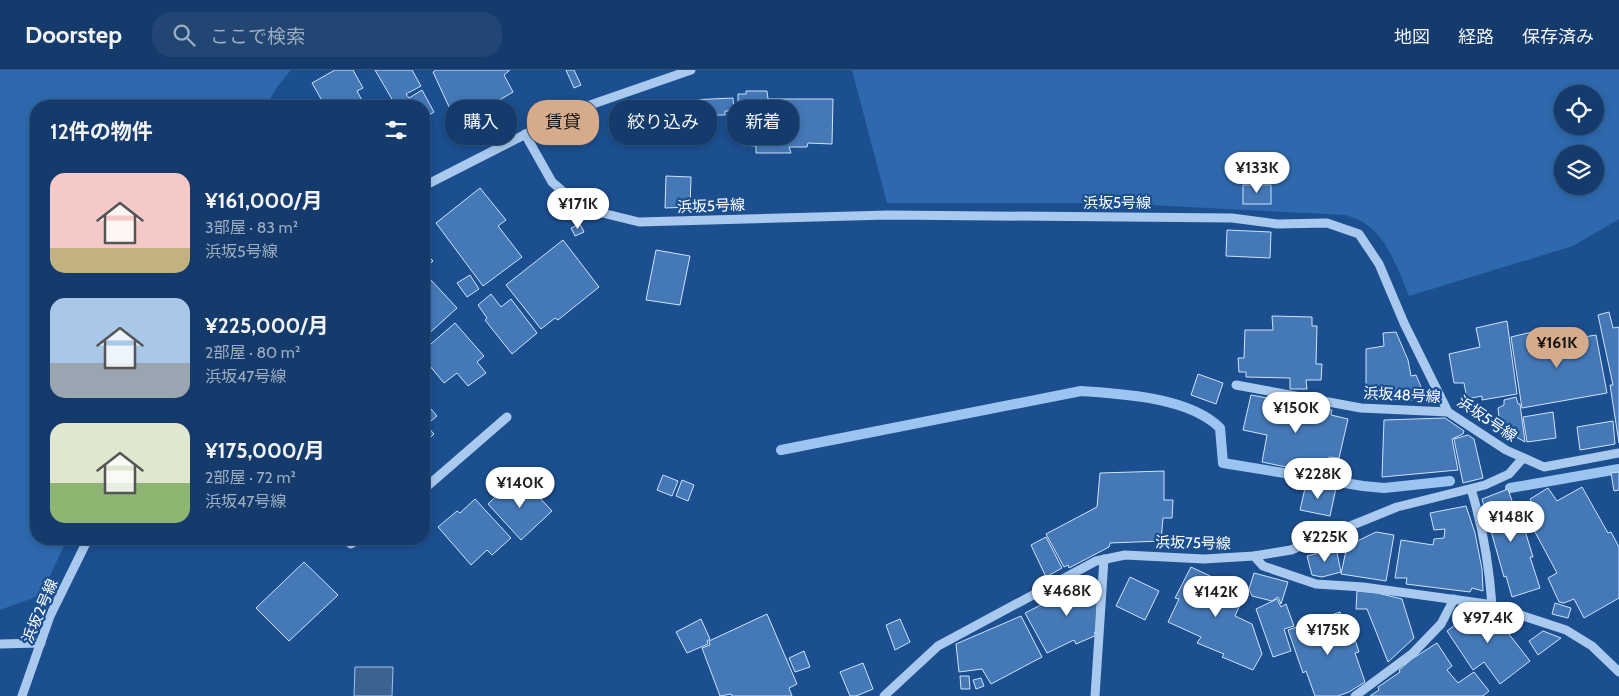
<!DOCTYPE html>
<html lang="ja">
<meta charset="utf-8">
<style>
body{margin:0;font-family:Cabin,"Noto Sans JP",sans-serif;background:#214673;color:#f1f3f6;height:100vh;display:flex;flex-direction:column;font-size:19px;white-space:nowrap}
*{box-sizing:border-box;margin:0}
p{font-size:16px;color:#9dadc1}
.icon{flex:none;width:28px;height:28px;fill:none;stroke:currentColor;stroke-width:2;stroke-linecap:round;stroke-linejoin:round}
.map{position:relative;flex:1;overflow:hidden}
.sheet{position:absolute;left:30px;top:30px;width:400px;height:445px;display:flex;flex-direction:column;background:#143b6b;border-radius:20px;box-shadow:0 2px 8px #0003,0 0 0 1px #33557e}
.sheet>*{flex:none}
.guide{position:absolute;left:445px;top:30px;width:475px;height:45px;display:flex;gap:10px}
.tools{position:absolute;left:1554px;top:15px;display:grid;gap:10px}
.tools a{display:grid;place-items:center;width:50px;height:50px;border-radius:50%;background:#143b6b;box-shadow:0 2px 8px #0003,0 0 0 1px #33557e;font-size:25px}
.price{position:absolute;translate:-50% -42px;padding:0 11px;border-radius:18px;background:#fff;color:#222;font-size:16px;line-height:32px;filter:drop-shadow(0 1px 2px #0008)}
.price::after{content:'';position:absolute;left:50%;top:30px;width:15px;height:11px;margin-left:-8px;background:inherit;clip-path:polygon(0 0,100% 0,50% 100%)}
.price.active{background:#d6ab8b;color:#111}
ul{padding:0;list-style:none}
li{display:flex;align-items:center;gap:15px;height:125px;padding:0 20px}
li span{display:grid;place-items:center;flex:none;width:140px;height:100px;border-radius:15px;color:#555}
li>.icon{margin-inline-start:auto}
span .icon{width:60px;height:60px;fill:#fffc;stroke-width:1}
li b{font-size:21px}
h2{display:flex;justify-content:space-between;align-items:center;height:60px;padding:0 20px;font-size:21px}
.tag{padding:0 18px;border-radius:20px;background:#143b6b;box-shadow:0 2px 8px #0003,0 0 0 1px #33557e;font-size:18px;line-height:45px}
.tag.active{background:#d6ab8b;color:#111}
header{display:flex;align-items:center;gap:30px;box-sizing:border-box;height:70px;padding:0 25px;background:#143b6b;border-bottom:1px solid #33557e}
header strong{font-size:24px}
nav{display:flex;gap:28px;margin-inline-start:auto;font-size:18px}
.search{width:350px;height:45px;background:#214673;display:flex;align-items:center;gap:12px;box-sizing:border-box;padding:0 18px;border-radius:20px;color:#9dadc1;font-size:19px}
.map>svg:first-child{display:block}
</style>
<header>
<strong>Doorstep</strong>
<div class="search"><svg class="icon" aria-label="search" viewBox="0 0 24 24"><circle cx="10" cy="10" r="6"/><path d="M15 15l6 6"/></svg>ここで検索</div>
<nav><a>地図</a><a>経路</a><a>保存済み</a></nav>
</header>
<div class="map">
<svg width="1619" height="626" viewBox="0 0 1619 626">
<rect width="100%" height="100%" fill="#1b4f8f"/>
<g fill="#2e69ad" fill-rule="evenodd">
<polygon points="0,0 291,0 277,17 266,36 36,36 36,469 67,469 41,525 0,540"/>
<path d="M852,0H1619V149L1573,176L1409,226C1395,193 1384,154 1345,145L1110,133H887ZM1562,24H1595V56H1562ZM1562,84H1595V116H1562Z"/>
</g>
<polygon fill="#3c6290" stroke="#9cc4f0" points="355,597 393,597 392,626 354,626"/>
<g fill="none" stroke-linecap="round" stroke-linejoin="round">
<g stroke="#9cc4f0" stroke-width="10">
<path d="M781,380L1081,321C1122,324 1189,327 1220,358L1223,393L1363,416L1384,418L1450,411"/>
<polyline points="1510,418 1619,399"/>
</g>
</g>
<g fill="#4478b7" stroke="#cfe3fa">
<polygon points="335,0 353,0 363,18 357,21 365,36 325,36 312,13"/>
<polygon points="375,0 412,0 421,16 406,24 409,28 422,20 434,42 424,48 424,36 396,36"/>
<polygon points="436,0 510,0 504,5 513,22 491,35 492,40 463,52 461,49 456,52 433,2"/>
<polygon points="566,0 574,0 581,15 574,18"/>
<polygon points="746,21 767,21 768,29 833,29 832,74 808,73 807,77 789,77 791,83 756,83 756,76 742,75 743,38 738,38 738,24 746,24"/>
<polygon points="733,28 734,41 725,41 725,45 691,45 690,30"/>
<polygon points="666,106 691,107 690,137 665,138"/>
<rect x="1243" y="115" width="28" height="19"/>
<polygon points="480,118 506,150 498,156 522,187 483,216 436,153"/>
<polygon points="580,154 584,162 575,166 571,158"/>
<polygon points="1227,160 1271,162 1270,188 1226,186"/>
<polygon points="563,170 599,217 558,250 555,248 541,259 506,215"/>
<polygon points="656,180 690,186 680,235 646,230"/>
<polygon points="424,181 433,191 424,200"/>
<polygon points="470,205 479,219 467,227 457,213"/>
<polygon points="429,208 457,238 424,268 424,213"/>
<polygon points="491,224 501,237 511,229 537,263 512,284 485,250 487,248 478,235"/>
<polygon points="1609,242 1613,258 1619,257 1619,373 1610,315 1613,315 1598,245"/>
<polygon points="1272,246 1312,247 1312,256 1317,256 1316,294 1322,294 1321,310 1306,310 1307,319 1290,319 1290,308 1246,307 1246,302 1239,302 1238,288 1244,288 1245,260 1273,260"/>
<polygon points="1507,251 1517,324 1482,330 1482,326 1467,329 1464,313 1454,313 1449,284 1480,277 1476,258"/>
<polygon points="455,253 484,286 477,292 486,303 468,316 457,303 444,313 424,289 424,280"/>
<polygon points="1540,260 1542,274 1596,265 1607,323 1522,338 1511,267"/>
<polygon points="1396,262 1408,290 1411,306 1416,305 1424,324 1412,330 1366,329 1366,279 1384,276 1383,263"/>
<polygon points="1198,304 1223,313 1216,334 1191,325"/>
<polygon points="1251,325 1332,340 1331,345 1348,349 1339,388 1329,387 1325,405 1262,392 1267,365 1243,360"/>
<polygon points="1516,327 1518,334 1520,334 1525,372 1500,358 1498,338 1504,335 1504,330"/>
<polygon points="424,331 437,346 426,355 434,364 424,374"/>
<polygon points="1553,342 1556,368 1527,372 1523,347"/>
<polygon points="1445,348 1464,361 1463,364 1452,369 1458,400 1382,407 1384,350"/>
<polygon points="1613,351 1615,374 1580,380 1577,357"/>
<polygon points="1468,365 1474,369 1483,408 1463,413 1454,369"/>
<polygon points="1164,401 1164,430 1173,430 1172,448 1163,448 1161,471 1110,473 1109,477 1069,498 1068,495 1064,497 1046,464 1097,437 1100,403"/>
<polygon points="1619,402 1619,420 1614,421 1611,403"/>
<polygon points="663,405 678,411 672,426 657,420"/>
<polygon points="682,410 694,415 688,431 676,426"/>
<polygon points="524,411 552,441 521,470 488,434 506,417 512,424"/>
<polygon points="1306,414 1336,418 1330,446 1300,440"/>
<polygon points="1582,417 1608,463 1611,462 1619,477 1619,528 1584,548 1574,529 1564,533 1559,532 1548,508 1557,503 1528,449 1538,443 1530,429 1548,418 1557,431"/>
<polygon points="1508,419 1516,443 1519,441 1533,487 1530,487 1540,518 1512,527 1506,506 1504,507 1482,429"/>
<polygon points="475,429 511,468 492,485 487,480 471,495 438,457 457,441 460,443"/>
<polygon points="1466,436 1475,463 1482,499 1483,521 1472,518 1470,522 1406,514 1407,508 1395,508 1401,470 1433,475 1434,469 1444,468 1445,459 1434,460 1430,443"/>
<polygon points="1376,462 1394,465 1386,511 1341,504 1347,476"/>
<polygon points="1046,467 1062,498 1046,507 1031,475"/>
<polygon points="1336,478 1341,502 1322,507 1312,505 1307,486"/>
<polygon points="304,492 338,525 289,571 256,538"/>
<polygon points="1191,497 1238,519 1243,528 1235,546 1252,554 1262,584 1253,600 1222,587 1224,584 1197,573 1201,567 1168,552 1179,529 1175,528"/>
<polygon points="1254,503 1288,512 1281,534 1278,527 1272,531 1252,526 1249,519"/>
<polygon points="1130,507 1159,521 1145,550 1116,536"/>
<polygon points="1092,509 1098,518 1096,562 1094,563 1097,565 1076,574 1074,570 1047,583 1025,543"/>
<polygon points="1357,521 1377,523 1402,529 1414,568 1388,592 1367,539 1356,539"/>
<polygon points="1277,529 1281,537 1286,534 1294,556 1284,559 1291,581 1273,587 1256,539"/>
<polygon points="1555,533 1571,538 1568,548 1552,544"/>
<polygon points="1478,537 1484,538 1485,541 1494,545 1530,591 1500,614 1484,592 1473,600 1447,561"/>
<polygon points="1340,542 1347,559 1351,557 1359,582 1355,583 1365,612 1349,622 1338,626 1315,626 1306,601 1303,603 1288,560"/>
<polygon points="767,544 797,614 789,618 792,626 732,626 731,624 720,626 702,578 710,575 709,571"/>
<polygon points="1021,546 1042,587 991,614 982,599 959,602 956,574"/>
<polygon points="701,549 710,569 707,571 708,574 687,583 676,562"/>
<polygon points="900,549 910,572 895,580 886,555"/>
<polygon points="1543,561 1561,568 1538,585 1529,571"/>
<polygon points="1437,573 1452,596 1447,600 1458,613 1474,602 1489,621 1483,626 1370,626 1379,620 1378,617 1400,602 1399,600 1412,589"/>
<polygon points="804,581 810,597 795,602 789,588"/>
<polygon points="863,593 873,619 856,626 850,626 840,602"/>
<polygon points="960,606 969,606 970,619 961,619"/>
<polygon points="981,608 984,616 976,619 973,610"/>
</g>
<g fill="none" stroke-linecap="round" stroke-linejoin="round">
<g stroke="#a9c9ee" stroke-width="9">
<polyline points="525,64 552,112 582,138 639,152 888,145 1232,148 1277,154 1327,153 1359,164 1379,194 1404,253 1448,342 1506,380 1544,397 1619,383"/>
<polyline points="424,116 567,43 691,0"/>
<polyline points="1236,315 1361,338 1448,342"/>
<polyline points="424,419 507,347"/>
<path d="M1471,419C1483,457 1489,495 1492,535"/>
<polyline points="345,469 351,474 359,469"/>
<polyline points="1254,486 1263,496 1316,514 1363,517 1487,534 1566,560 1592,576 1619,602"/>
<polyline points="0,574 41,573"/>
<polyline points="22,626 50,546 88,469"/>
<polyline points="884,626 938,576 1096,491 1125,485 1204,489 1254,486 1291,480 1397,437 1485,415 1509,404 1523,388"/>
<polyline points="1095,626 1104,489"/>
<polyline points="1355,626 1413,583 1441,554 1454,529"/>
</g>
</g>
<g text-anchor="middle" stroke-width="4.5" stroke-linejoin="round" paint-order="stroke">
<g font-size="15" fill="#fff" stroke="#1b4f8f">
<text x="1117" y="138">浜坂5号線</text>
<text transform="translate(711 136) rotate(-2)" y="5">浜坂5号線</text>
<text transform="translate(1402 325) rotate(3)" y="5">浜坂48号線</text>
<text transform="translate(1487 349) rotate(34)" y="5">浜坂5号線</text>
<text transform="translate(1193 473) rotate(1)" y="5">浜坂75号線</text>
<text transform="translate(40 541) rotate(-67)" y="5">浜坂2号線</text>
</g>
</g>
</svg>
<div class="tools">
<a><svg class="icon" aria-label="locate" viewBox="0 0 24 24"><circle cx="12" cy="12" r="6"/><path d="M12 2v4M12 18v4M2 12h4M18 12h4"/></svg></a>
<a><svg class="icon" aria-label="layers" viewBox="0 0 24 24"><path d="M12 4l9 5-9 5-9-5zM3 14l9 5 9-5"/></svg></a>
</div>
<b class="price" style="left:1257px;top:124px">¥133K</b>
<b class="price" style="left:578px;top:160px">¥171K</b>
<b class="price active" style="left:1557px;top:299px">¥161K</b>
<b class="price" style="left:1296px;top:364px">¥150K</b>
<b class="price" style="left:1318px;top:430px">¥228K</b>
<b class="price" style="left:520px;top:439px">¥140K</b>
<b class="price" style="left:1511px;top:473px">¥148K</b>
<b class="price" style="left:1325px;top:493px">¥225K</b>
<b class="price" style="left:1067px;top:547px">¥468K</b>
<b class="price" style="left:1216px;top:548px">¥142K</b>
<b class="price" style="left:1488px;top:574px">¥97.4K</b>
<b class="price" style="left:1328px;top:586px">¥175K</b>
<div class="guide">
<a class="tag">購入</a>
<a class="tag active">賃貸</a>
<a class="tag">絞り込み</a>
<a class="tag">新着</a>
</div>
<section class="sheet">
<h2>12件の物件<svg class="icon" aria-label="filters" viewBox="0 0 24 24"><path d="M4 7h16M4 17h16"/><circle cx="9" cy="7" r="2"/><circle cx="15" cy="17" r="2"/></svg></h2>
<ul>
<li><span style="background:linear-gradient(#f6c9c9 75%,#c2b280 0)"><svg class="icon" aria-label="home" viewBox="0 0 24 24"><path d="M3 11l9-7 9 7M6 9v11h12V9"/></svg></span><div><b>¥161,000/月</b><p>3部屋 · 83 m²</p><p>浜坂5号線</p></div></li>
<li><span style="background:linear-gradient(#a9c7e8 65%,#9aa5b1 0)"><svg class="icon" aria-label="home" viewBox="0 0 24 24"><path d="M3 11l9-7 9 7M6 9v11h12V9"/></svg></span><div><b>¥225,000/月</b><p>2部屋 · 80 m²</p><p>浜坂47号線</p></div></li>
<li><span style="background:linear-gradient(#dfe7d0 60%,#8fb573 0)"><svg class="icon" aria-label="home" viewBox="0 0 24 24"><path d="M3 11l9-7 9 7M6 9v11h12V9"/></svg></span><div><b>¥175,000/月</b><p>2部屋 · 72 m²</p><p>浜坂47号線</p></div></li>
</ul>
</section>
</div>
